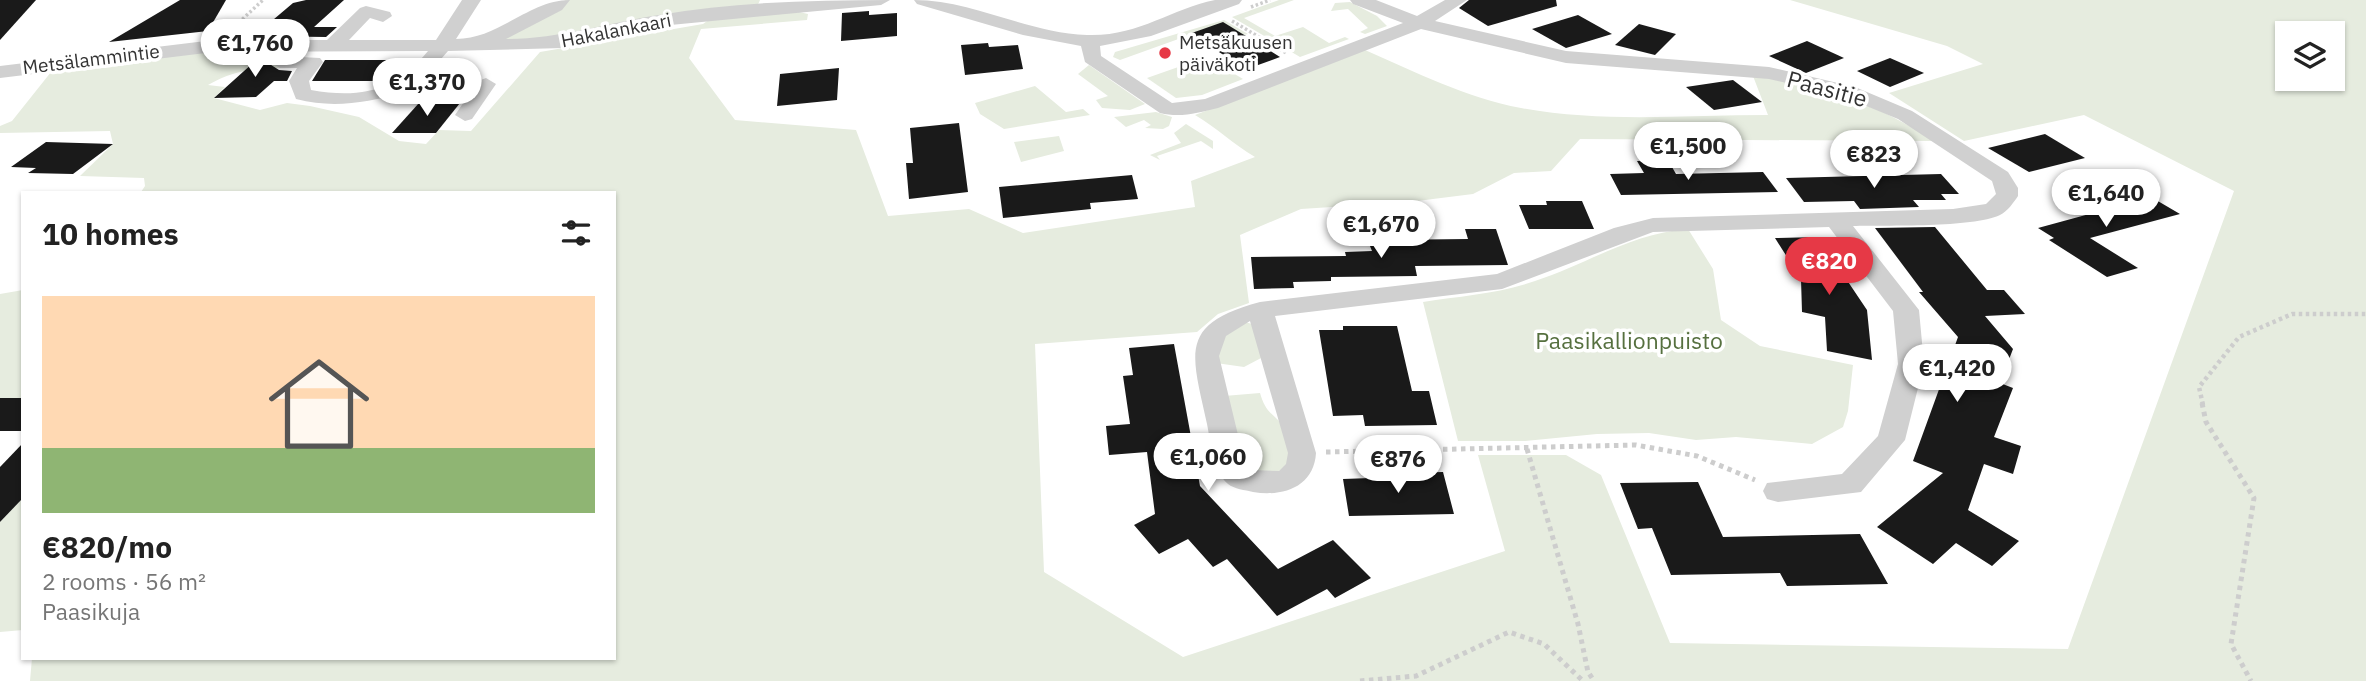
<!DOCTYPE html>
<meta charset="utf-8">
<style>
body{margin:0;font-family:"IBM Plex Sans",sans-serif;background:#f2f2f2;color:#222;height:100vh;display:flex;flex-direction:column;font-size:26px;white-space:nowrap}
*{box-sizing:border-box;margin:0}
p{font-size:23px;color:#767676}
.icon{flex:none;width:38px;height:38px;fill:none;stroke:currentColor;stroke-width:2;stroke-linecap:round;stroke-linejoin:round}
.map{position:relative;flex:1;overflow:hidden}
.drawer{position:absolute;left:21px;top:191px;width:595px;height:469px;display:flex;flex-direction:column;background:#fff;border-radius:0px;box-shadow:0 2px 5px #0004}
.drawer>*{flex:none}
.buttons{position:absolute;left:2275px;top:21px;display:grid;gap:14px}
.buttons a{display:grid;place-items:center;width:70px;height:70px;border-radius:0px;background:#fff;box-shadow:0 2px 5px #0004;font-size:35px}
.price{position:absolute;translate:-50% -60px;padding:0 16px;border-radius:24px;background:#fff;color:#222;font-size:23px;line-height:46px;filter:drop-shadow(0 2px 4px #0008)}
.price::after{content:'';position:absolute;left:50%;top:42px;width:21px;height:16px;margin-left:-10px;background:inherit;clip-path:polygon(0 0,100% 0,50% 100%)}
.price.on{background:#e63946;color:#fff}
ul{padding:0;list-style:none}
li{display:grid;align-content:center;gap:14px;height:371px;padding:0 21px}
li span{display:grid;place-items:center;height:217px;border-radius:0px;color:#555}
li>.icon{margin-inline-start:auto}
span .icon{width:126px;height:126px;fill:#fffc;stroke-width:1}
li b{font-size:30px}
h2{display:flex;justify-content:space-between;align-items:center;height:84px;padding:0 21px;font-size:30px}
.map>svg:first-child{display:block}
</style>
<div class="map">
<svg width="2366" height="681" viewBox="0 0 2366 681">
<rect width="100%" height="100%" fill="#fff"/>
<g fill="#e6ecdf" fill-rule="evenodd">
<polygon points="565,0 760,0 756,9 552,40 492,39 560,8"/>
<polygon points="1279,0 1294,0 1244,18 1275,36 1303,27 1329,43 1345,37 1349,39 1300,57 1232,17"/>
<path d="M1790,0H2366V681H30L32,658H614V192H141L145,186L144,178L80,176L113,144L110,131L0,133V126L12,121L55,67L182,52H222L238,59L283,65L280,68C253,68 232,71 208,85L225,87L214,98L260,110L287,103L310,106L359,117L399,141L426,144L439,130L471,131L540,52L703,24L710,19L799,12L808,14L807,20L701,29L689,58L735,120L856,130L888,216L969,209L1023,233L1195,207L1191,181L1255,157C1233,144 1217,128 1195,115L1365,50C1416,72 1466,98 1521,108C1600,123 1687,115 1768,115L1753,76C1828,87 1870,101 1935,141L1580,139L1551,171L1514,173L1473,194L1409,202L1301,209L1240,235L1249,303L1218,314L1197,332L1035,344L1044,572L1183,657L1505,551L1478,455H1566L1601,475L1670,643L2068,649L2234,191L2084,115L1964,141L1889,93L1983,64L1947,46ZM2287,33H2333V79H2287Z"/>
<polygon points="1350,2 1377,16 1387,26 1365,34 1360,32 1368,28 1348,9 1331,11 1335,3"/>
<polygon points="1224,20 1248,34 1244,35 1223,23 1120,60 1113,57 1115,52"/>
<polygon points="1201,59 1213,61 1243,79 1202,95 1176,98 1147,78"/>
<polygon points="1089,65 1145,104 1130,110 1102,108 1096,100 1108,96 1078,74"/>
<polygon points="1035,86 1066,112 1083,109 1090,115 1004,129 980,114 975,103"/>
<polygon points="1156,112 1172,117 1169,126 1163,129 1145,128 1151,125 1144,120 1126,127 1114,117"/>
<polygon points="1186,124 1213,141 1213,149 1201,141 1157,156 1160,160 1150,155 1181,143 1174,133"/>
<polygon points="1059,136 1064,151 1021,162 1014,142"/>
<path d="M1688,229L1713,269L1721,320L1760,346L1853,365L1848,411L1843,427L1812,444L1736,437L1696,440L1649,433L1597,434L1525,441H1458L1423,302C1460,296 1498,294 1535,281C1587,264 1632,233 1688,229Z"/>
<polygon points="23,290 23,398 0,398 0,294"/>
<polygon points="1245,322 1252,324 1263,357 1244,367 1216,363 1216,339"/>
<path d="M1260,393C1264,407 1268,411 1278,420C1286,427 1289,452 1289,463C1272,480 1262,476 1242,466L1224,396Z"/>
<polygon points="23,498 23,630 0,632 0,522"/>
</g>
<g fill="#1a1a1a">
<polygon points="0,0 36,0 0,40"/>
<polygon points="180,0 226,0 208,31 109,42"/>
<polygon points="306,0 344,0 314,27 337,27 326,37 254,36 293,3"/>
<polygon points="1469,0 1556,0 1557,6 1488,26 1459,8"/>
<polygon points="869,11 869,15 897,13 897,36 841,41 842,13"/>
<polygon points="1578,15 1612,34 1566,48 1532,29"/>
<polygon points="1223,22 1280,57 1247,69 1189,34"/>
<polygon points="1639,24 1676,34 1655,55 1615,45"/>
<polygon points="1807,41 1844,58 1806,73 1769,56"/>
<polygon points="988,43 989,47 1018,45 1023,69 965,75 961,45"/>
<polygon points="263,54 278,54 268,63 279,70 292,71 287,81 274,81 256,97 214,98"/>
<polygon points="1890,58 1924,73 1890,87 1857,71"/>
<polygon points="325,60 398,60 378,81 312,81"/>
<polygon points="839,68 837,100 777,106 780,74"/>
<polygon points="1733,80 1762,102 1714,110 1686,87"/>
<polygon points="419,103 460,103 436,133 392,133"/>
<polygon points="959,123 968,192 909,199 906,163 913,163 910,128"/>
<polygon points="2045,134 2085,158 2029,172 1988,148"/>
<polygon points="46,142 113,144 73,174 28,173 36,168 11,167"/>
<polygon points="1668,160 1676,174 1763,172 1778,192 1621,195 1610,174 1644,173 1637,161"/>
<polygon points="1941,174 1959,194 1941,194 1946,200 1913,200 1919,207 1860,209 1854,201 1804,202 1786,178"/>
<polygon points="1132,175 1138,199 1090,203 1091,209 1003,218 999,187"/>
<polygon points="2139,190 2180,214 2090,238 2138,268 2107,277 2049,240 2054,238 2038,228 2093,213 2080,205"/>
<polygon points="1546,201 1582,201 1594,229 1529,229 1519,205 1547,205"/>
<polygon points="1935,227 1987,290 2004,290 2025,314 1985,316 2013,349 2000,383 2013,388 1994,437 2021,446 2013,474 1984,464 1968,510 2019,541 1992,566 1956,543 1933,564 1877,527 1943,473 1913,461 1958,337 1919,292 1923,292 1875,228"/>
<polygon points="1465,229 1496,229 1508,265 1415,266 1417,276 1331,277 1331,281 1293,282 1294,288 1254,289 1251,257 1346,256 1345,252 1372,251 1370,246 1381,246 1380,240 1468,239"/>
<polygon points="1818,237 1867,310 1872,360 1827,351 1825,317 1802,312 1801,279 1775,238"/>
<polygon points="1343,326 1397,326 1412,391 1429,391 1437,425 1365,426 1363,415 1333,416 1319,330 1343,330"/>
<polygon points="1174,344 1200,486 1278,569 1333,540 1371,578 1335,598 1327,589 1277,616 1227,559 1213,567 1188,539 1159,554 1134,525 1155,514 1147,452 1109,455 1106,426 1130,424 1123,376 1133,375 1129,348"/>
<rect x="0" y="398" width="23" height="33"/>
<polygon points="23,443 23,498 0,522 0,467"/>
<polygon points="1443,472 1454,514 1349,516 1343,479 1371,478 1371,474"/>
<polygon points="1698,482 1723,537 1860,534 1888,584 1787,586 1780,573 1671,575 1652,528 1638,529 1620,483"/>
</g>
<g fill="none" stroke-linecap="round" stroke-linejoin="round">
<g stroke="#cdcdcd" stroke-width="3.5" stroke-dasharray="2.5 2.5" stroke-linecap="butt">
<polyline points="1251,7 1270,0"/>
<polyline points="1232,21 1288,54"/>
<polyline points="235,26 263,0"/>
</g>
<polyline stroke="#cdcdcd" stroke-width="4.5" stroke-dasharray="3.5 3.5" stroke-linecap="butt" points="2203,405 2199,387 2239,337 2292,314 2366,314"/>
<g stroke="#cdcdcd" stroke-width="5" stroke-dasharray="4.5 4.5" stroke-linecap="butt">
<polyline points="2202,403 2206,422 2254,498 2231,644 2251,681"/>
<polyline points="1527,449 1578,624 1588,672 1594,681"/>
<polyline points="1326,452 1636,445 1697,456 1755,480"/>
<polyline points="1360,681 1416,676 1509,632 1544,644 1583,681"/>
</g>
<g fill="#d0d0d0" fill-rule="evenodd">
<path d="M462,0H481L456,39C499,39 529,0 570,0L562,10L506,39C559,39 607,23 659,15C734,2 814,0 890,0L881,5L660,26L563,48L448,51L422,81H478L486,78L496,84L472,119L465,121L455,115L470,93C449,93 423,89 404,93C366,102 335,109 296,99L289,81L297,68H280L270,62L280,56L320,58L323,62L309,81L311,90C361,99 395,91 428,51L214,52L0,78V66L214,40H327L360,8L366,6L390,12L392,16L383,22L370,18L349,40H436Z"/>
<path d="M914,0C973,0 1027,33 1087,35C1138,37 1170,9 1215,0C1224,0 1234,0 1242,0L1239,4L1151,36L1100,46L1101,56L1172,103L1205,99L1403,23L1353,4L1350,0H1376L1417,16L1445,0H1467L1435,21L1566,51L1769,67L1855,87L1912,111L2008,172L2018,188V196C2014,202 2007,212 2000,215C1972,228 1887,225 1853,226L1919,310L1924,364L1905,440L1861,492L1778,502L1767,499L1763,491L1767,483L1842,474L1878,436L1898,364L1893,311L1829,227L1653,232L1502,289L1275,316L1316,453C1314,487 1283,497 1253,492C1245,490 1234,489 1228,484C1212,470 1211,443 1207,424C1192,354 1177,324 1260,302L1497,274L1614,228L1653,218L1953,209L1986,204L1996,194L1992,181L1898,119L1842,96L1769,79L1566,63L1421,29L1218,108C1198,113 1180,118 1160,113L1085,62L1081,46L1023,35L917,4ZM1250,321L1288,453L1286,464L1279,471L1250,470L1245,464L1219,356L1226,336Z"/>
</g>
</g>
<circle fill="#e63946" stroke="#fff" stroke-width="2.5" cx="1165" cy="53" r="7"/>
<g text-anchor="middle" stroke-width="7" stroke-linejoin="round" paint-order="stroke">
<g font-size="19" fill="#333" stroke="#fff">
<text transform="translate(616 30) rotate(-11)" y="7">Hakalankaari</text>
<text transform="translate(91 59) rotate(-7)" y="7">Metsälammintie</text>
</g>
<g font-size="19" fill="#333" stroke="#fff" text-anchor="start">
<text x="1179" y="49">Metsäkuusen<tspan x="1179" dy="22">päiväkoti</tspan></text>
</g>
<g font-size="23" fill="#333" stroke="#fff">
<text transform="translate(1827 89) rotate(15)" y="8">Paasitie</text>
</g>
<g font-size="23" fill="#56703f" stroke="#fff">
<text x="1629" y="349">Paasikallionpuisto</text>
</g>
</g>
</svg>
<div class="buttons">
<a><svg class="icon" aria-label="layers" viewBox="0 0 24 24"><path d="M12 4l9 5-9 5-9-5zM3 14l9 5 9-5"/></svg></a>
</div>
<b class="price" style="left:255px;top:79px">€1,760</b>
<b class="price" style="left:427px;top:118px">€1,370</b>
<b class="price" style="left:1688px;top:182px">€1,500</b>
<b class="price" style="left:1874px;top:190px">€823</b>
<b class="price" style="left:2106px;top:229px">€1,640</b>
<b class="price" style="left:1381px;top:260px">€1,670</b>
<b class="price on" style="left:1829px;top:297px">€820</b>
<b class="price" style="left:1957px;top:404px">€1,420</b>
<b class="price" style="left:1208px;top:493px">€1,060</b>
<b class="price" style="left:1398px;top:495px">€876</b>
<section class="drawer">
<h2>10 homes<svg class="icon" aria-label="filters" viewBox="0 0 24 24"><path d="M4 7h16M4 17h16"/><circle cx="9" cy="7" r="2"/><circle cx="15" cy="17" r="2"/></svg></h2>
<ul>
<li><span style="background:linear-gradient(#ffd9b3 70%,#8fb573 0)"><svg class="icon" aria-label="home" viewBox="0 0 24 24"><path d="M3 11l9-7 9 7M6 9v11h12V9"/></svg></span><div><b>€820/mo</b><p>2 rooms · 56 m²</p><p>Paasikuja</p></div></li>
</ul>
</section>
</div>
